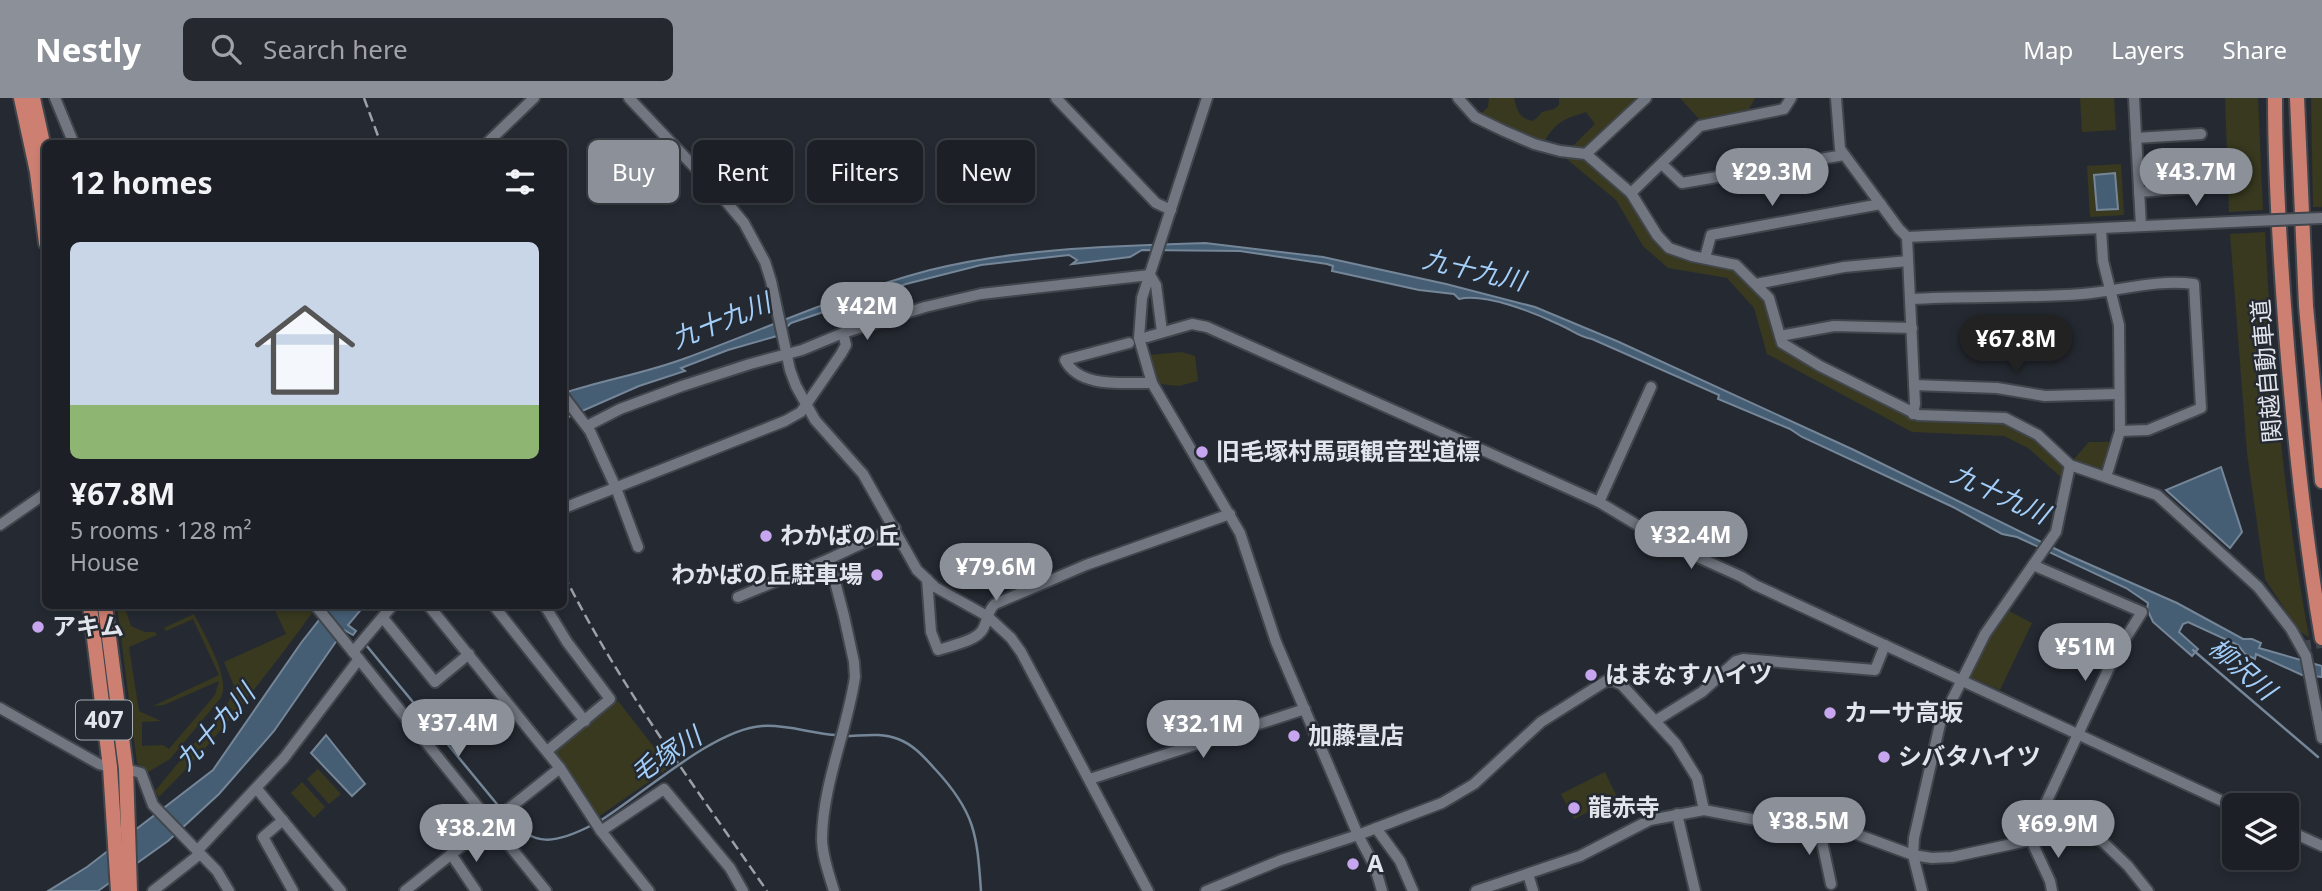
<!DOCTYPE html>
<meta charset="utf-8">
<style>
body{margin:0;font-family:"Noto Sans","Noto Sans JP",sans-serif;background:#25282e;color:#f1f3f6;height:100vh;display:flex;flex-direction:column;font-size:26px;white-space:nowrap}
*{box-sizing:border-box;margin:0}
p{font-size:23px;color:#a0a3a7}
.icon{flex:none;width:38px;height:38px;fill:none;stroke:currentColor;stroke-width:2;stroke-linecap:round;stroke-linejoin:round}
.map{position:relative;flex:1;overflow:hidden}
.sheet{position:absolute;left:42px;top:42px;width:525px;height:469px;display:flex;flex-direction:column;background:#1c2026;border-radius:10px;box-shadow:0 4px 10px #0003,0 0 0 2px #3a3e43}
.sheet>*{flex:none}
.banner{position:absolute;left:588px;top:42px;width:665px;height:63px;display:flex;gap:14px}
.buttons{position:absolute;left:2222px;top:695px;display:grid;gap:14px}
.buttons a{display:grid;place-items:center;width:77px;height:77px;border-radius:10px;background:#1c2026;box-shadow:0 4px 10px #0003,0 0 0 2px #3a3e43;font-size:35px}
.price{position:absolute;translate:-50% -60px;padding:0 16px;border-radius:24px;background:#8c9099;color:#fff;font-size:23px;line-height:46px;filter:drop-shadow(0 2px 4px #0008)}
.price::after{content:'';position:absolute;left:50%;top:42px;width:21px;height:16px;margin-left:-10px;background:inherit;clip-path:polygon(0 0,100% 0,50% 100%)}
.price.selected{background:#222;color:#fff}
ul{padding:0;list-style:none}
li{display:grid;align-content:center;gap:14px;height:371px;padding:0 28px}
li span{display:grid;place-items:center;height:217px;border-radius:10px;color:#555}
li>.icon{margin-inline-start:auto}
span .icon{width:126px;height:126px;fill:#fffc;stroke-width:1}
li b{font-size:30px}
h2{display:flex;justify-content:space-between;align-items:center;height:84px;padding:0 28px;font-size:30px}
.chip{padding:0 24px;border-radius:10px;background:#1c2026;box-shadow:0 4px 10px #0003,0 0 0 2px #3a3e43;font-size:24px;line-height:63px}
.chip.selected{background:#8c9099;color:#fff}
header{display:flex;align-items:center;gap:42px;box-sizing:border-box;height:98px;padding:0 35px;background:#8c9099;color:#fff}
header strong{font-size:33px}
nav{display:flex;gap:38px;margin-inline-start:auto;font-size:24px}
.search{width:490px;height:63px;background:#25282e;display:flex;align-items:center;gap:18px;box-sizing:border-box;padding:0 24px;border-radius:10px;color:#a0a3a7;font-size:26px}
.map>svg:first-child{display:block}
</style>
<header>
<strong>Nestly</strong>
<div class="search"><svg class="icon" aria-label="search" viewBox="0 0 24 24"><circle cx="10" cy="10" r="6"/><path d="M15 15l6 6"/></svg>Search here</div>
<nav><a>Map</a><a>Layers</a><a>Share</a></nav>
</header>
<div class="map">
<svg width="2322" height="793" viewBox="0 0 2322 793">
<rect width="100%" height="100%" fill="#252a32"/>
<g fill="#38391f">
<path d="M1489,0H1514C1517,12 1519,20 1532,23L1538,19L1542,14L1554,11L1559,7V0H1638L1584,51L1572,49L1595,26L1586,14C1565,21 1558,22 1545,42C1527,40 1496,28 1482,15L1488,9Z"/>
<polygon points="1680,0 1755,0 1748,13 1700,22"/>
<polygon points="2080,0 2114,0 2116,32 2082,34"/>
<polygon points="2225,0 2258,0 2263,112 2229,114"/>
<polygon points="2311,0 2322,0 2322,109 2313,109"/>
<polygon points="1563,58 1588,64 1624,94 1653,142 1673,158 1733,170 1764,204 1777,249 1916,323 2007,326 2035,341 2063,366 2061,379 2028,350 2004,338 1912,334 1767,256 1754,210 1727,180 1668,170 1643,148 1616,102"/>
<polygon points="2121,66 2124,117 2090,119 2087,68"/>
<path d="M2265,134C2272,270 2284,405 2309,539L2299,533L2265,481L2247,355L2230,136Z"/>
<polygon points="1182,254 1195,258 1198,283 1179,288 1159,286 1149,257"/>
<polygon points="2089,344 2113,344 2104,371 2078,364 2074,361"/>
<path d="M117,508H124L131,528L145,534H155L157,537L129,549L139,613L161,623L142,624V648L163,647L169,651L215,597L219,583L164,607L153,608L219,577L193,521L166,533L164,530L194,516C203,535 233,582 220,601L170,661L148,674L137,665Z"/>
<path d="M273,508H305L312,515C265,580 215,643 159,699L155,693L229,603L234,588L224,564L286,536Z"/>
<polygon points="2009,513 2032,525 2000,592 1968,578 1980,552"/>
<polygon points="618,603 657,653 667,671 598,719 554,657 555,653"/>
<polygon points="318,671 341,696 329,706 307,681"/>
<polygon points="1605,674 1617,699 1574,721 1561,696"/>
<polygon points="302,684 325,709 314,720 291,695"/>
</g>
<g fill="#465e74" stroke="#758698" stroke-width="2">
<polygon points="2115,75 2118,111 2097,112 2094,77"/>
<path d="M1205,145L1323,159L1446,186L1535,209L1619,244L1854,352L2068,457L2177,505L2243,541H2252L2261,545L2259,550L2322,568V579L2302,577L2256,556L2255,561L2245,556L2238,547L2188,524L2183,526L2179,534L2198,551L2192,558L2153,524L2147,511L2148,505L2126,490L2017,439L2002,436L1953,409L1802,339L1790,331L1718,301L1719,297L1592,241C1578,239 1571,231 1558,226C1533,214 1485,195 1459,201L1454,196L1419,192L1332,173L1333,168L1327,166L1240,153L1142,152L1130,159L1072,166L1077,162L1069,157L981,167L906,186L791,225L777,238L728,252L681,270L685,273L639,288L564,321V295C604,282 646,275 686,260C767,230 846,194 930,172C1019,150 1114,148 1205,145Z"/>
<polygon points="2221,369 2242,434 2230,450 2166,392"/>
<polygon points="330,508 364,508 348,527 356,533 353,537 344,532 274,633 219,696 168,743 98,793 48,793 87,769 213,672 301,545"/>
<polygon points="326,637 365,686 352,698 311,655"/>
</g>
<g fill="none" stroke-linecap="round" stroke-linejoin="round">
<g stroke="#758698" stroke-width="2.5">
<polyline points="366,547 501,711"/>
<polyline points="2193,552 2318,659"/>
<path d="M844,638C862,638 880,634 898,641C914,647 924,659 935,671C975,714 977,736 981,793"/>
<path d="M505,716C533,751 556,746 594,726"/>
<path d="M600,723C643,696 714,631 762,628C787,626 812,636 837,637"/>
</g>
<polyline stroke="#41464e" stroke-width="10" stroke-dasharray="10 5" stroke-linecap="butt" points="2301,548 2322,545"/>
<defs>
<g id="minor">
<polyline points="55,0 74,46"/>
<polyline points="629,0 719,95 744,125 765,164 771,183 790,272 796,288 815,322 863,376 917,472 935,489 987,518 1011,540 1021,554 1148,793"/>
<polyline points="1056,0 1156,105 1171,112"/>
<polyline points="1207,0 1142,200 1139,240 1152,285 1240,435 1276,544 1358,737 1375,769 1382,793"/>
<polyline points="1458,0 1475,19 1504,33 1534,46 1560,53 1586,56 1631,95 1657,137 1669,150 1692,158 1736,167 1769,200 1782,245 1820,268 1918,317 2005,320 2038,337 2070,367 2157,397 2258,489 2291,531 2306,558 2322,640"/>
<polyline points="1836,0 1840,51 1899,131 1907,139 2253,123"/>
<polyline points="2134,0 2141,128"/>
<polyline points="2136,40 2201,36"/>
<polyline points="486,46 534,0"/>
<polyline points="1586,56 1646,0"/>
<polyline points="1662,66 1682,85 1844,57"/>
<polyline points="2139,94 2202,89"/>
<polyline points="1631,95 1700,28 1784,11 1791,0"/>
<polyline points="2101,131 2103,163 2119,227 2120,333 2106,379"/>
<polyline points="1907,139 1915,306 1913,316"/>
<polyline points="1705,160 1711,137 1881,106"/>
<polyline points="1756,186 1844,169 1908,163"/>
<path d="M1910,201C1968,198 2025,200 2082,196C2120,193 2155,181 2194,186L2201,310L2148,332L2120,333"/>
<polyline points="1780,238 1834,228 1912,230"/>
<polyline points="1147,239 1192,226 1207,229 1599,404 1669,446 1742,479 1755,487 2235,709"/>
<path d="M1129,245L1065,262C1080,291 1124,284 1152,285"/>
<polyline points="1914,287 1997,290 2045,298 2118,296"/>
<polyline points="564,299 590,333 616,390 638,449"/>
<polyline points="587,328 620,311 682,288 750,266 802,252 843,235 925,209 981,196 1150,177 1156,187 1162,234"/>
<polyline points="1599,404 1651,289"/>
<polyline points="564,410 785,323 801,314 841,256 846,247 843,235"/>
<polyline points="0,427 46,395"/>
<path d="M829,461L844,518L854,564L855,579C847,633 823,685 822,740C822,758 829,776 834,793"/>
<polyline points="2033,467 2142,514 2115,557 2031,737 2031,742 2050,783 2052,793"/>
<path d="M927,481L931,534L938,552C950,548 977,543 983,531C988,522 987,513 995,506L1086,467L1230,416"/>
<polyline points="738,499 829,461 895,430"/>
<polyline points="316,508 546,793"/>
<polyline points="494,508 585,623"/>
<polyline points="545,508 567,544 610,601 547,653"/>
<polyline points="383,520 435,584 469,556"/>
<polyline points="353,554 392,508"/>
<polyline points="0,610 99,666 110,669"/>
<polyline points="1655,623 1702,594 1736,563 1743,561 1875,572 1885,547"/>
<polyline points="560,670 601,733 649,793"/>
<polyline points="126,671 141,675 153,707 217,773 229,793"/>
<polyline points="1090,681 1305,611"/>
<polyline points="257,691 341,793"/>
<polyline points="1677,716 1695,793"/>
<polyline points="283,722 263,739 293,793"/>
<polyline points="1818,725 1831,786"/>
<polyline points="1376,730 1400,763 1413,793"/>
<polyline points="2287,732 2322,748"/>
<polyline points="601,733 664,691 730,770 743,793"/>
<polyline points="197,753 284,660 359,561"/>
<polyline points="451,756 476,793"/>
<polyline points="1528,776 1533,793"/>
<polyline points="153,793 200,756"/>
<polyline points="405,793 560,670 429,508"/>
<polyline points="1206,793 1281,762 1358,737 1442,705 1474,686 1541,624 1606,583 1614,583 1622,587 1676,646 1697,680 1704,712"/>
<polyline points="1476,793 1580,758 1650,722 1704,712 1767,724 1818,725 1837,729 1913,757 1932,760 1952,759 2031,742 2071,731 2082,733 2103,744 2128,768 2148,793"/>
<polyline points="1922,793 1913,757 1914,740 1940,626 1985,536 2056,434 2070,367"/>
</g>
<g id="highway">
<polyline points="21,0 37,74 46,145"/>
<polyline points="33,0 46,59"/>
<path d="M2275,0C2275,87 2281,173 2288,260C2296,354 2306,447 2322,540"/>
<polyline points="2297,0 2306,208 2322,383"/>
<polyline points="90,508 110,669 118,793"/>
<polyline points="105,508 126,671 130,793"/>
</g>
</defs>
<use href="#minor" stroke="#41454c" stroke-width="14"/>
<use href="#highway" stroke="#41454c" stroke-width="18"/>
<use href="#minor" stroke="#717680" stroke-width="10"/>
<use href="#highway" stroke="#cd8071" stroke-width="14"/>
<g stroke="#9ca0a7" stroke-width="2.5" stroke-dasharray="10 5" stroke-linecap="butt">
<polyline points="364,0 381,46"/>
<path d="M564,477C620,589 696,690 767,793"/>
</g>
<defs>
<polyline id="minor-bridge" points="2253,123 2322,120"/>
</defs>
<use href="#minor-bridge" stroke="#41454c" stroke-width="14" stroke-linecap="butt"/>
<use href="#minor-bridge" stroke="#717680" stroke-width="10"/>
</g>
<g fill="#c8a6ef" stroke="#252a32" stroke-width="2.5">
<circle cx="1202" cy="354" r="7"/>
<circle cx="766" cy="438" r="7"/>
<circle cx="877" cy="477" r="7"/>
<circle cx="38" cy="529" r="7"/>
<circle cx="1591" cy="577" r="7"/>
<circle cx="1830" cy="615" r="7"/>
<circle cx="1294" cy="638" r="7"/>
<circle cx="1884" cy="659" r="7"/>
<circle cx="1574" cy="710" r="7"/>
<circle cx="1353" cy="766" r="7"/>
</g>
<g text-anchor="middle" stroke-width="5" stroke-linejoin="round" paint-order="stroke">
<rect fill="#252a32" stroke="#a9adb4" stroke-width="2" x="76" y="602.5" width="56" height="39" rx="5"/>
<g font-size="23" font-weight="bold" fill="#e2e5eb">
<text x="104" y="630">407</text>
</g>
<g font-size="24" fill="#e2e5eb" stroke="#252a32">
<text transform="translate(2267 273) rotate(-95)" y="8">関越自動車道</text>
</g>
<g font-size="24" font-weight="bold" fill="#e2e5eb" stroke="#252a32" text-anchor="start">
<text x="1216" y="362">旧毛塚村馬頭観音型道標</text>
<text x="780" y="446">わかばの丘</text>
<text x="863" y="485" text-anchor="end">わかばの丘駐車場</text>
<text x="52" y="537">アキム</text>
<text x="1605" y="585">はまなすハイツ</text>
<text x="1844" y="623">カーサ高坂</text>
<text x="1308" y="646">加藤畳店</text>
<text x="1898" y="667">シバタハイツ</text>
<text x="1588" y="718">龍赤寺</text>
<text x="1367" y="774">A</text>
</g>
<g font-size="26" font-style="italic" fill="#a2cef9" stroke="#252a32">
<text transform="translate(1474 172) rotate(13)" y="9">九十九川</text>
<text transform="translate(721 223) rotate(-22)" y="9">九十九川</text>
<text transform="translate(2000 396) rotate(25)" y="9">九十九川</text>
<text transform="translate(2242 571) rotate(41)" y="9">柳沢川</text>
<text transform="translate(215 629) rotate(-48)" y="9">九十九川</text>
<text transform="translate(666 657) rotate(-33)" y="9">毛塚川</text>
</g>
</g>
</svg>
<div class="buttons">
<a><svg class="icon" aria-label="layers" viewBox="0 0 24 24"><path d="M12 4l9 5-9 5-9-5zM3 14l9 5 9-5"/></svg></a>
</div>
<b class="price" style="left:1772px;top:110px">¥29.3M</b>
<b class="price" style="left:2196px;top:110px">¥43.7M</b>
<b class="price" style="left:867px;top:244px">¥42M</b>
<b class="price selected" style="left:2016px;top:277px">¥67.8M</b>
<b class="price" style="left:1691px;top:473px">¥32.4M</b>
<b class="price" style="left:996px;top:505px">¥79.6M</b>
<b class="price" style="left:2085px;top:585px">¥51M</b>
<b class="price" style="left:458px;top:661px">¥37.4M</b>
<b class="price" style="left:1203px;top:662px">¥32.1M</b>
<b class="price" style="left:1809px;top:759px">¥38.5M</b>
<b class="price" style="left:2058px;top:762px">¥69.9M</b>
<b class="price" style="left:476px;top:766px">¥38.2M</b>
<div class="banner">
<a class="chip selected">Buy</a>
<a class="chip">Rent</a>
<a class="chip">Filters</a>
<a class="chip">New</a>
</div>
<section class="sheet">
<h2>12 homes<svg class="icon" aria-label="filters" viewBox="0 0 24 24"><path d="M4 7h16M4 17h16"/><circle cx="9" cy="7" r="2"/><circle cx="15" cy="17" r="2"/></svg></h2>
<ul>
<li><span style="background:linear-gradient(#c9d6e8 75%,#8fb573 0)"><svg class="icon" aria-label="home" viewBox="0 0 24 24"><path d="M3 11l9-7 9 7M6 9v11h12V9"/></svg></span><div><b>¥67.8M</b><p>5 rooms · 128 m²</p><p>House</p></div></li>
</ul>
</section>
</div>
